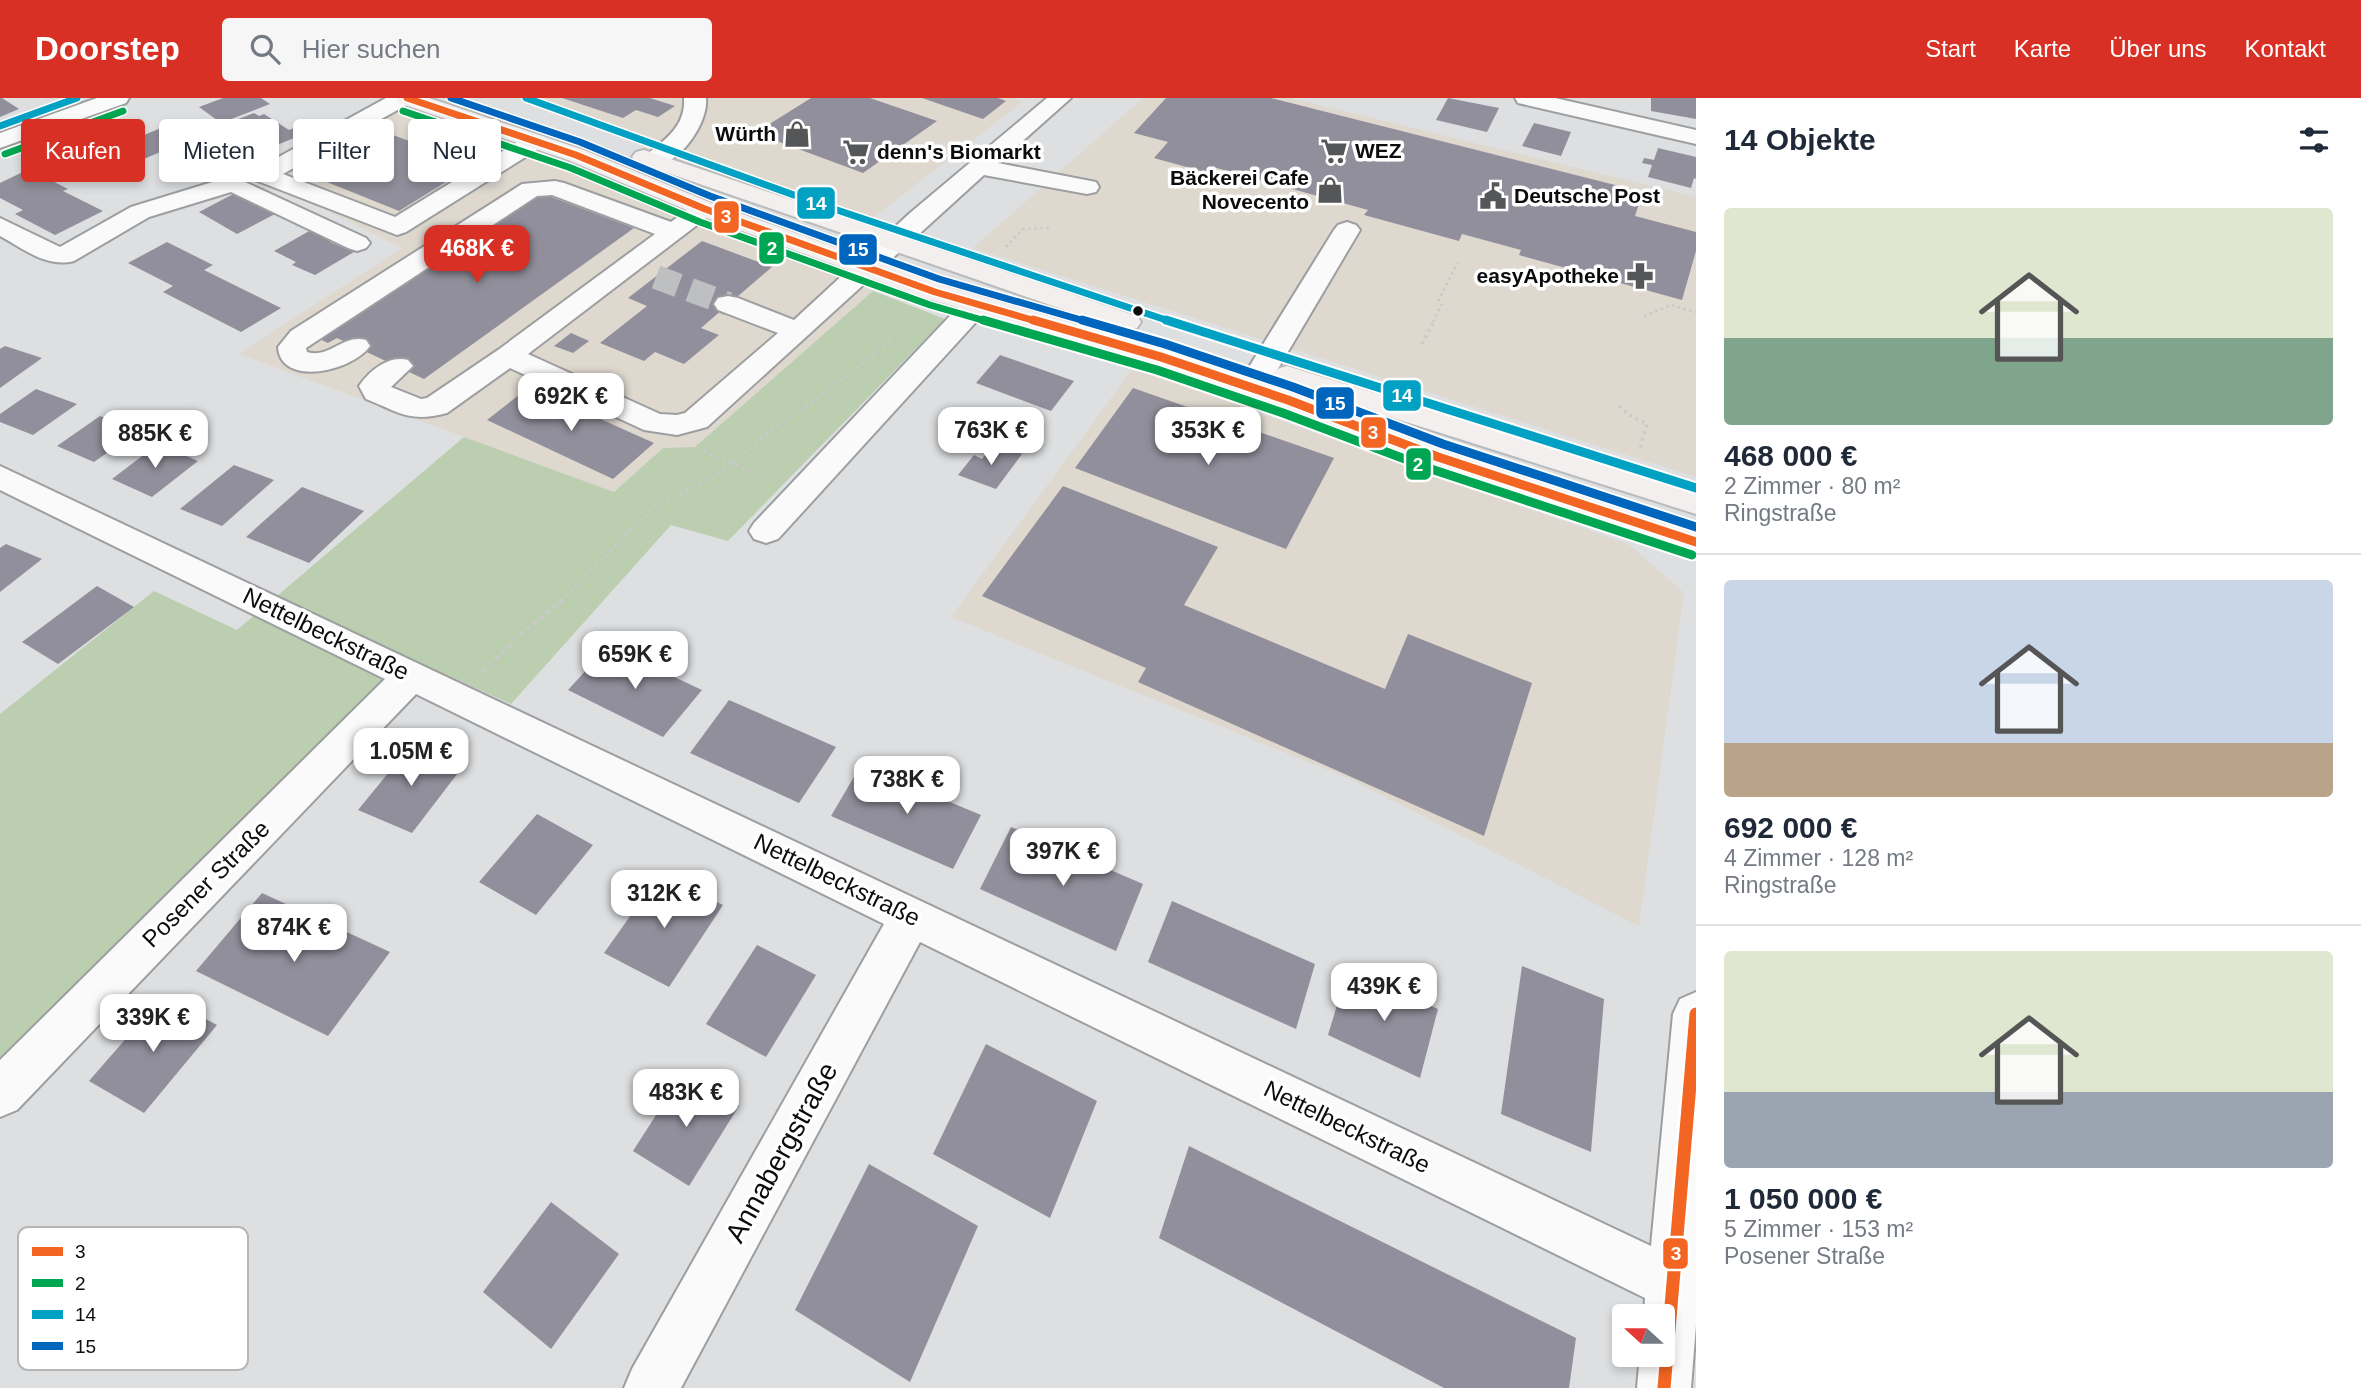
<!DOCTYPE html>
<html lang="de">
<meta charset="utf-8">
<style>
body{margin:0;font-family:Arial,sans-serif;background:#f6f6f7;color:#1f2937;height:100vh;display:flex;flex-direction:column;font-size:26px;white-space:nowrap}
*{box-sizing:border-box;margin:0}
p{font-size:23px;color:#747a83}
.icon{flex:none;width:38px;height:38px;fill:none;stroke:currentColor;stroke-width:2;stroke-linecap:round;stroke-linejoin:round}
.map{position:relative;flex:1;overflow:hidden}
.details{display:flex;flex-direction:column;background:#fff;width:665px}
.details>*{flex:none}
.top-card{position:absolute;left:21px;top:21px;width:665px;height:63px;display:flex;gap:14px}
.needle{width:46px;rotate:291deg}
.controls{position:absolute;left:1612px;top:1206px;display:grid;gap:14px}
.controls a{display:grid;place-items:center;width:63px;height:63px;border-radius:7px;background:#fff;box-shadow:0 4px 10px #0003;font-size:35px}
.price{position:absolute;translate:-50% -60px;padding:0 16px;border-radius:14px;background:#fff;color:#222;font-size:23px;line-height:46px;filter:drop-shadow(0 2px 4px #0008)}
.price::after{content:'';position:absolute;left:50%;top:42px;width:21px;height:16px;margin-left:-10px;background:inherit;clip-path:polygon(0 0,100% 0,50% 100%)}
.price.active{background:#d93025;color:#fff}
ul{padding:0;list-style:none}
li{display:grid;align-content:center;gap:14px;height:371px;padding:0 28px}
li+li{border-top:2px solid #e0e1e3}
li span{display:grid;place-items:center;height:217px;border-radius:7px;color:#555}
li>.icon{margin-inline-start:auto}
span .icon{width:126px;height:126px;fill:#fffc;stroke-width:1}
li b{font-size:30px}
h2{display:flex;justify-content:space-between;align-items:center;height:84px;padding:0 28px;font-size:30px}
.tag{padding:0 24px;border-radius:7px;background:#fff;box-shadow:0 4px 10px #0003;font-size:24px;line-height:63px}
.tag.active{background:#d93025;color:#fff}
header{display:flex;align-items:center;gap:42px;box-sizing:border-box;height:98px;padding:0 35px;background:#d93025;color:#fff}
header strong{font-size:33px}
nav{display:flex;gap:38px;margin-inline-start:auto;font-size:24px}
.search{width:490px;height:63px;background:#f6f6f7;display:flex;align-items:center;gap:18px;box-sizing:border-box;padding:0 24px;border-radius:7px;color:#747a83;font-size:26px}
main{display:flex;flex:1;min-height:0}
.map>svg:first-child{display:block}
</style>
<header>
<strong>Doorstep</strong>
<div class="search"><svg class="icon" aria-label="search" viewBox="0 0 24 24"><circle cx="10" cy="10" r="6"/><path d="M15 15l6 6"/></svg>Hier suchen</div>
<nav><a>Start</a><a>Karte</a><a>Über uns</a><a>Kontakt</a></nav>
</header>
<main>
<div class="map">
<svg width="1696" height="1290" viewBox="0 0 1696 1290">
<rect width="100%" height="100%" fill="#dddfe1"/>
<g fill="#dfd8cf">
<polygon points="525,0 1014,0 1023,3 873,120"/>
<polygon points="1143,0 1290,0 1696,99 1696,379 973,150"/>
<polygon points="384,7 544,62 873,193 695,349 663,350 614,394 239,256 402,150 255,77"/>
<polygon points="1133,270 1630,447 1684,495 1639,828 1350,681 951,519"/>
</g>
<polygon fill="#bbceb0" points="873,193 945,221 728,443 671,427 511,606 413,562 0,979 0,616 154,493 237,532 464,339 614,394 663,350 695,349"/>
<g fill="#918f9b">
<polygon points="0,0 2,0 19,11 0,19"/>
<polygon points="223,0 261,0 270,6 221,25 199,9"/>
<polygon points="562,0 650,0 675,8 658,19 636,12 623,20"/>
<polygon points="811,0 870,0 937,23 863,75 755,35"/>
<polygon points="922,0 998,0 1006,3 983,21"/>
<polygon points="1166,0 1271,0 1643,94 1635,118 1696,134 1696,153 1682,202 1519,157 1521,152 1462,136 1459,143 1364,117 1368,112 1213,69 1208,75 1154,60 1168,44 1134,35"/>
<polygon points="1448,0 1499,10 1487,34 1436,22"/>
<polygon points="1651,0 1696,0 1696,21 1651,13"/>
<polygon points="254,15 259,18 264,16 289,32 294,30 304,36 267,51 228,25"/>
<polygon points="173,25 198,38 125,69 101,55"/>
<polygon points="1534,25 1571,34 1561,58 1522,48"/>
<polygon points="368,28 426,49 411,58 459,76 399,113 292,70"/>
<polygon points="76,39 94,53 56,67 39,53"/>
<polygon points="1658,50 1696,59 1696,81 1694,80 1691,90 1648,79 1652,67 1642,65 1644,60 1654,62"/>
<polygon points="29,71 68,91 63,93 103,113 55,137 15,116 23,112 0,100 0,85"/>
<polygon points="237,94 258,104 254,105 275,116 237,136 199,114"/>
<polygon points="541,95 634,130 424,281 337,240 328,245 315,239"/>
<polygon points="311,132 334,142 330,144 354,154 315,177 292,167 296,164 274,153"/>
<polygon points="702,143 772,169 701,230 719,237 684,266 655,254 644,263 600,245 647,208 628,200"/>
<polygon points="167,144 213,167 204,172 281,210 241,234 163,194 173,188 128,165"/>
<polygon points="571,235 589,243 573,255 554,248"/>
<polygon points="5,248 42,260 0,290 0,251"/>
<polygon points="1000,257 1074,283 1051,313 976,285"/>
<polygon points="529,289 654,345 613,381 487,322"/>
<polygon points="1133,290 1334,360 1286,451 1075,370"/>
<polygon points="36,291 77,306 33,337 0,324 0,316"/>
<polygon points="100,318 137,334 94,364 57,348"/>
<polygon points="158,346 198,363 152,399 112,381"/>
<polygon points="994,346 1022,356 996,391 958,377 974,357 982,361"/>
<polygon points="234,367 274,382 222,428 180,411"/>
<polygon points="1063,388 1218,449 1184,507 1385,591 1408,536 1532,585 1484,738 1138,584 1146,570 982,498"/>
<polygon points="302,389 364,413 309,465 246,439"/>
<polygon points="6,446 42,461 0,494 0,450"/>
<polygon points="97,488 134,509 58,566 22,544"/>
<polygon points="608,548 702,592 663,639 568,592"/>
<polygon points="729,602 836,649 799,705 690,655"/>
<polygon points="412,646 464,667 412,735 358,712"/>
<polygon points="861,667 981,717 953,771 831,718"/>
<polygon points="537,716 593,747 536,817 479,784"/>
<polygon points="1011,729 1143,786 1116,853 980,791"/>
<polygon points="660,776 723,807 669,889 604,855"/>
<polygon points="262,795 390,854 328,938 196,873"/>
<polygon points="1172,803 1315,866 1296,931 1148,864"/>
<polygon points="757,847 816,877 766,959 706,926"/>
<polygon points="1522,868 1604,901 1591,1054 1501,1016"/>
<polygon points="1348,871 1438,911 1420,980 1328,937"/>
<polygon points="163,898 217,927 144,1015 89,983"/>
<polygon points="986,946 1097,1003 1050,1120 933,1056"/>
<polygon points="683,975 739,1008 689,1088 633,1053"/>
<polygon points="1189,1048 1576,1240 1569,1290 1444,1290 1159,1140"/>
<polygon points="869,1066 978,1128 910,1284 795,1212"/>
<polygon points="551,1104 619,1156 551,1251 483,1194"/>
</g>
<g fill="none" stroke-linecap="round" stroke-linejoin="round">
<polyline stroke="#bebfc1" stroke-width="24" stroke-dasharray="24 12" stroke-linecap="butt" points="656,179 728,206"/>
<defs>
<g id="minor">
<polygon points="97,0 129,0 126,5 0,50 0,35"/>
<polygon points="386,0 413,0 410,5 283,76 395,119 527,38 543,38 547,43 543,48 406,134 397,137 255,82 252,77 255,72"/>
<path d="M684,0H706C709,27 674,75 645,68L641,63L645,58C665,42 686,28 684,0Z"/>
<path d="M1047,0H1071L998,65L1096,84L1099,89L1096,94L1087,96L984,77L707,329L677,337L644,332L510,270L447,315C409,325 399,314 366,301L359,288C370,272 389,257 408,262L413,268L391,289L421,301L427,300L498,252L655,136L552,97L537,98L306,250L307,254C329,261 343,236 366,242L370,248C353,273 281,290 278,249L291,233L522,86L555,83L564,85L671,124C685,114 696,101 714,106L718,111L528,256L660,316L677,317L685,315L778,235L718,212L714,206L718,200L728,198L738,200L794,222L910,115Z"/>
<polygon points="1515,0 1555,0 1696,32 1696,46 1518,5"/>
<path d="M232,78L366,140L370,145L366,150L357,153L348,150L231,94L149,119L74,163C46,170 24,151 0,138V120L60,149L131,109Z"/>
<polygon points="1347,124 1356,127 1360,132 1279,269 1274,275 1264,278 1254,275 1249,269 1334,132 1338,127"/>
<polygon points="976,199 986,201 990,207 986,213 778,441 766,445 754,441 749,433 754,425 966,201"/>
<polygon points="0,368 1651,1148 1673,916 1680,901 1696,894 1696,1227 1691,1290 1637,1290 1640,1256 1662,1256 1662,1218 1644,1218 1645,1200 920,844 681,1290 624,1290 632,1271 884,826 416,596 17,1012 0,1019 0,962 385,581 0,392"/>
</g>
<g id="major">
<polygon points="396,0 429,0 584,52 714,106 945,188 1171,253 1299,295 1449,352 1696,432 1696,456 1427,366 1277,309 1151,265 925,200 696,116 568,62 399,5"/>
<polygon points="644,52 1137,218 1141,224 1137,230 1127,232 1117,230 636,64 632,59 636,54"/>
<polygon points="1287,268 1696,394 1696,416 1277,283 1272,277 1277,271"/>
</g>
</defs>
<use href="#minor" stroke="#9d9ea0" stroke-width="4"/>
<use href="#major" stroke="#b9babb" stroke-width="4"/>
<g stroke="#c9c9ca" stroke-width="2.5" stroke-dasharray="2.5 3.5" stroke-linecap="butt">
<polyline points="1006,149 1023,131 1049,130"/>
<polyline points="1438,203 1458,164"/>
<polyline points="1644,218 1671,207 1696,214"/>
<polyline points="1433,224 1443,204"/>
</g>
<g stroke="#c9c9ca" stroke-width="3.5" stroke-dasharray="2.5 4.5" stroke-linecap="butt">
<polyline points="1422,246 1434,222"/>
<polyline points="1619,308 1633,320 1647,325 1640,352"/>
<polyline points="704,353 767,380"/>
<polyline points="561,503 653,410 719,376 774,330 820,299 893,240"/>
</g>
<polyline stroke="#c9c9ca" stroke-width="4.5" stroke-dasharray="3.5 5" stroke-linecap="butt" points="484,573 520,537 564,501"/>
<use href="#minor" fill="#fafafa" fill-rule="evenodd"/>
<use href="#major" fill="#f3efef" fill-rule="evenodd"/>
<defs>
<polyline id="bus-1-far2" points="407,0 576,57 705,111 935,194 1039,224"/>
<polyline id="bus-1-far1" points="1033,222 1161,259 1288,302 1438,359 1696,444"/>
<polyline id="bus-1" points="1664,1290 1696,916"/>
<g id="bus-2-far1">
<polyline points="403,13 571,70 700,124 930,207 989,224"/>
<polyline points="5,56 123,13"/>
</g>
<polyline id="bus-2" points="983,222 1157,272 1283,315 1434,372 1692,457"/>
<g id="bus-3-far1">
<polyline points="526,0 816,105 1172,224"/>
<polyline points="0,28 77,0"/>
</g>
<polyline id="bus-3" points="1166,222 1696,390"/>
<polyline id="bus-4-far1" points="451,0 580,44 710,98 939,181 1088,224"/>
<polyline id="bus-4" points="1082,222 1165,246 1293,289 1443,346 1696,429"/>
</defs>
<use href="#bus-1-far2" stroke="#fff" stroke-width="10"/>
<use href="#bus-1-far1" stroke="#fff" stroke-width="13"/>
<use href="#bus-1" stroke="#fff" stroke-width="18"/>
<use href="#bus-2-far1" stroke="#fff" stroke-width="10"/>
<use href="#bus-2" stroke="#fff" stroke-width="13"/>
<use href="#bus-3-far1" stroke="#fff" stroke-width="10"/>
<use href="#bus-3" stroke="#fff" stroke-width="13"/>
<use href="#bus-4-far1" stroke="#fff" stroke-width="10"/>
<use href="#bus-4" stroke="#fff" stroke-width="13"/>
<use href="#bus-1-far2" stroke="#f26522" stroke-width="7"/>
<use href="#bus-1-far1" stroke="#f26522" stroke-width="9"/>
<use href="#bus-1" stroke="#f26522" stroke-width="13"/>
<use href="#bus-2-far1" stroke="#00a651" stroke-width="7"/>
<use href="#bus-2" stroke="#00a651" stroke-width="9"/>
<use href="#bus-3-far1" stroke="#01a1c4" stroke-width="7"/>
<use href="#bus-3" stroke="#01a1c4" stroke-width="9"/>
<use href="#bus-4-far1" stroke="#0065bd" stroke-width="7"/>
<use href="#bus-4" stroke="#0065bd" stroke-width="9"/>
</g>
<defs>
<symbol id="shop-bare" viewBox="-9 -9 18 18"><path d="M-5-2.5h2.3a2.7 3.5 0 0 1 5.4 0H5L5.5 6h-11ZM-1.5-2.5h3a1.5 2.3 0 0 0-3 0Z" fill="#545657" stroke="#fff" stroke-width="2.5" paint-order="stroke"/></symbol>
<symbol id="supermarket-bare" viewBox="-9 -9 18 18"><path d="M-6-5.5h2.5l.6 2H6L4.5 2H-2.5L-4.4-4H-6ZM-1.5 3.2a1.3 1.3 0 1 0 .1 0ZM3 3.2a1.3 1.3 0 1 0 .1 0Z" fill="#545657" stroke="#fff" stroke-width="2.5" paint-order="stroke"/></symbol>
<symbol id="civic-bare" viewBox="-9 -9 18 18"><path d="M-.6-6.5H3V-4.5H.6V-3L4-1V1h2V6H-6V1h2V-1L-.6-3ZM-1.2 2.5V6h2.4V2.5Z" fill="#545657" stroke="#fff" stroke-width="2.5" paint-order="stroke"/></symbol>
<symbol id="pharmacy-bare" viewBox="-9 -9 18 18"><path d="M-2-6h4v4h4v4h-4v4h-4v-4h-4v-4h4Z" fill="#545657" stroke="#fff" stroke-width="2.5" paint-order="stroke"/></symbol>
</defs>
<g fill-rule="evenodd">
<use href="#shop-bare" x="778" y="17" width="38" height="38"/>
<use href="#supermarket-bare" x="1315" y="34" width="38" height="38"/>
<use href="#supermarket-bare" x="837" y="35" width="38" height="38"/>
<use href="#shop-bare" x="1311" y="73" width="38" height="38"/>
<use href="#civic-bare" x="1474" y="79" width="38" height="38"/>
<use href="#pharmacy-bare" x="1621" y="159" width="38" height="38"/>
</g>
<circle fill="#0b0c0d" stroke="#fff" stroke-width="2.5" cx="1138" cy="213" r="6"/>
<g text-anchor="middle" stroke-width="7" stroke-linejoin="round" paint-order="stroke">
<g font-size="21" font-weight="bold" fill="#0b0c0d" stroke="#fff" text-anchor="end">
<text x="776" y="43">Würth</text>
<text x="1355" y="60" text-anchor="start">WEZ</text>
<text x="877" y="61" text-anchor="start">denn's Biomarkt</text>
<text x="1309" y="87">Bäckerei Cafe<tspan x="1309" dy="24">Novecento</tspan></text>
<text x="1514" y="105" text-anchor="start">Deutsche Post</text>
<text x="1619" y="185">easyApotheke</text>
</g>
<g font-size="24" fill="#0b0c0d" stroke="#fff">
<text transform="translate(326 536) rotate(26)" y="8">Nettelbeckstraße</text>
<text transform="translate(837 782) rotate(26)" y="8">Nettelbeckstraße</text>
<text transform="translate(206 786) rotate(-45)" y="8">Posener Straße</text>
<text transform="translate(1347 1029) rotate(26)" y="8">Nettelbeckstraße</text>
</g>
<g font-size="28" fill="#0b0c0d" stroke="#fff">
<text transform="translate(781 1054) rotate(-61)" y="10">Annabergstraße</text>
</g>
</g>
<rect x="18" y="1129" width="230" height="143" rx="10" fill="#fff" stroke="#b6b6b6" stroke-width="2"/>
<rect x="32" y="1149" width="31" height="9" fill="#f26522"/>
<rect x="32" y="1181" width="31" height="8" fill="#00a651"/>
<rect x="32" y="1212" width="31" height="9" fill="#01a1c4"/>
<rect x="32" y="1244" width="31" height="8" fill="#0065bd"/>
<g font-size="19" fill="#0b0c0d">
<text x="75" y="1160">3</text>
<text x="75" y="1192">2</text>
<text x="75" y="1223">14</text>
<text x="75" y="1255">15</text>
</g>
<g stroke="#fff" stroke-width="2.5">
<rect x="796" y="88" width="40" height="34" rx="7" fill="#01a1c4"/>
<rect x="713" y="102" width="27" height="34" rx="7" fill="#f26522"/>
<rect x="758" y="133" width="27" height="34" rx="7" fill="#00a651"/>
<rect x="838" y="135" width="40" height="33" rx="7" fill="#0065bd"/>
<rect x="1382" y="281" width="40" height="33" rx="7" fill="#01a1c4"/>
<rect x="1315" y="288" width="40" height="34" rx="7" fill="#0065bd"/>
<rect x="1360" y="318" width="27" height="33" rx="7" fill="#f26522"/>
<rect x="1405" y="349" width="27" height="34" rx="7" fill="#00a651"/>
<rect x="1662" y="1139" width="27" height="33" rx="7" fill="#f26522"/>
</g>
<g font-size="19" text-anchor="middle" font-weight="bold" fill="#fff">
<text x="816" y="112">14</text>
<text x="726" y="125">3</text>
<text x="772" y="157">2</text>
<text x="858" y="158">15</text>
<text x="1402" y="304">14</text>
<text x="1335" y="312">15</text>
<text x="1373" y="341">3</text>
<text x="1418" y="373">2</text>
<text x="1676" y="1162">3</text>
</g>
</svg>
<div class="controls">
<a><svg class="needle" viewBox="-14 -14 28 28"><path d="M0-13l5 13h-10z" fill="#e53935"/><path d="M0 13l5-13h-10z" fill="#747a83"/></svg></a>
</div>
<b class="price active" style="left:477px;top:187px">468K €</b>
<b class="price" style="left:571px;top:335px">692K €</b>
<b class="price" style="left:991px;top:369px">763K €</b>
<b class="price" style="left:1208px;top:369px">353K €</b>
<b class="price" style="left:155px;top:372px">885K €</b>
<b class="price" style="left:635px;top:593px">659K €</b>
<b class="price" style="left:411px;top:690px">1.05M €</b>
<b class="price" style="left:907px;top:718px">738K €</b>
<b class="price" style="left:1063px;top:790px">397K €</b>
<b class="price" style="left:664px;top:832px">312K €</b>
<b class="price" style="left:294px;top:866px">874K €</b>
<b class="price" style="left:1384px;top:925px">439K €</b>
<b class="price" style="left:153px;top:956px">339K €</b>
<b class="price" style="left:686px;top:1031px">483K €</b>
<div class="top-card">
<a class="tag active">Kaufen</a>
<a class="tag">Mieten</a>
<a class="tag">Filter</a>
<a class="tag">Neu</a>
</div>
</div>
<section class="details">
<h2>14 Objekte<svg class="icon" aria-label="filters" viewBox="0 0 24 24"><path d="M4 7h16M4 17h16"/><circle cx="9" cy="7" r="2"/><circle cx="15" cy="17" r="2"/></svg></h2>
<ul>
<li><span style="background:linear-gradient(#dfe7d0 60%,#7fa58c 0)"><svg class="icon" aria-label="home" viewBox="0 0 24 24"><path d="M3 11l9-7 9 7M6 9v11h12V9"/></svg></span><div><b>468 000 €</b><p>2 Zimmer · 80 m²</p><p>Ringstraße</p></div></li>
<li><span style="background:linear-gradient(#c9d6e8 75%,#b9a48a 0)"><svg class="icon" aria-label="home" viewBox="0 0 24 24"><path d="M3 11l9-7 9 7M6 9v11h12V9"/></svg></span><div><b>692 000 €</b><p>4 Zimmer · 128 m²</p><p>Ringstraße</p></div></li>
<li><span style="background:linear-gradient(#dfe7d0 65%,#9aa5b1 0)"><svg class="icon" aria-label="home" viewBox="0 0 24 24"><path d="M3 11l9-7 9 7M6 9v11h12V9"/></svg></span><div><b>1 050 000 €</b><p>5 Zimmer · 153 m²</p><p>Posener Straße</p></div></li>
</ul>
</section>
</main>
